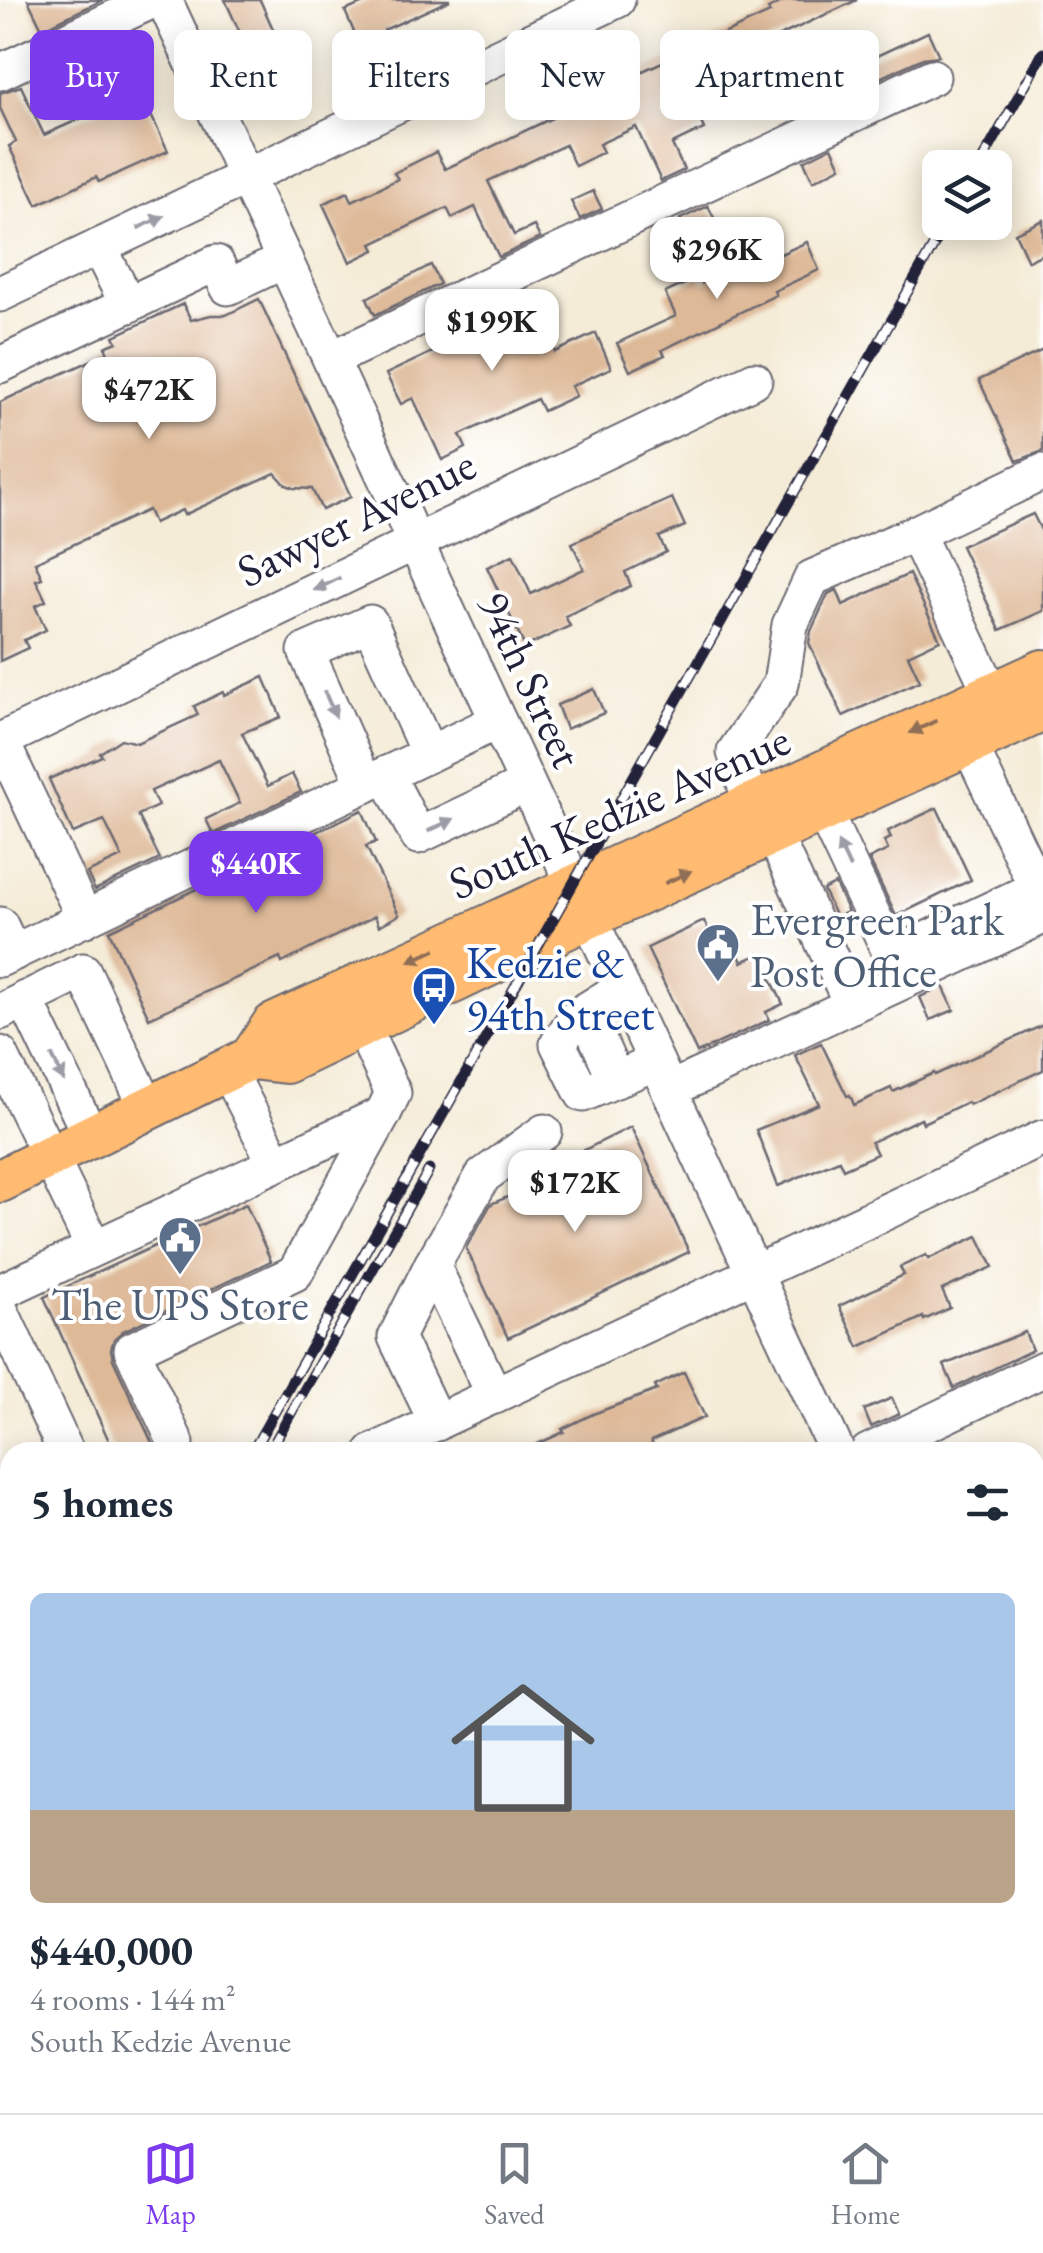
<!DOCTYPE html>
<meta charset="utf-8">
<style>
body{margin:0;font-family:"EB Garamond",serif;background:#f6f6f7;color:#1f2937;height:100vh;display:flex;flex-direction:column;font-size:38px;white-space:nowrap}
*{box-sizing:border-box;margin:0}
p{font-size:32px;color:#747a83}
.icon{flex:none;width:55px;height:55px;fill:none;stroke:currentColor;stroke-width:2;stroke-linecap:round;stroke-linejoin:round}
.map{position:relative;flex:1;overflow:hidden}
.details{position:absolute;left:0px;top:1442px;width:1045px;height:672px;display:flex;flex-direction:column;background:#fff;border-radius:30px 30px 0 0;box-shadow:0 5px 25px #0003}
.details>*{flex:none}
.banner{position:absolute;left:30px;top:30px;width:985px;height:90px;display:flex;gap:20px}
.tools{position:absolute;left:922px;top:150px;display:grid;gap:20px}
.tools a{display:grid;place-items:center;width:90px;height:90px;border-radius:15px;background:#fff;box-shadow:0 5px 25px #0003;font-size:50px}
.price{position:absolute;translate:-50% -85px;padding:0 22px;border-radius:20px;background:#fff;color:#222;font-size:32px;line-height:65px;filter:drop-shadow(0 2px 5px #0008)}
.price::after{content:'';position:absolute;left:50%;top:60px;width:30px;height:22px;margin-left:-15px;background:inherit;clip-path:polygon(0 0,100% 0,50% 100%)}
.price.active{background:#7c3aed;color:#fff}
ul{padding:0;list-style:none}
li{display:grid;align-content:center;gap:20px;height:530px;padding:0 30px}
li+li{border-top:2px solid #e0e1e3}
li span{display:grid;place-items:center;height:310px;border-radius:15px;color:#555}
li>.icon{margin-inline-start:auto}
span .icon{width:180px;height:180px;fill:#fffc;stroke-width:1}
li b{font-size:42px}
h2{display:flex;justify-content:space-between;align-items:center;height:120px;padding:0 30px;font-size:42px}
.pill{padding:0 35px;border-radius:15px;background:#fff;box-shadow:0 5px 25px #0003;font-size:35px;line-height:90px}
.pill.active{background:#7c3aed;color:#fff}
.dock{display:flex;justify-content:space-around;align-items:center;height:140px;border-top:2px solid #e0e1e3;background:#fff;font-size:28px;color:#747a83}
.dock a{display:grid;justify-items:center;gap:5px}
.dock .active{color:#7c3aed}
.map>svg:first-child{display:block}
</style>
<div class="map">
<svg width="1043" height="2113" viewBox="0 0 1043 2113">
<rect width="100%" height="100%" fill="#fff"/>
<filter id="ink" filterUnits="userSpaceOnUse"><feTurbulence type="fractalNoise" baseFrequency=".01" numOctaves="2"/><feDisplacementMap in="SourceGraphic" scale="20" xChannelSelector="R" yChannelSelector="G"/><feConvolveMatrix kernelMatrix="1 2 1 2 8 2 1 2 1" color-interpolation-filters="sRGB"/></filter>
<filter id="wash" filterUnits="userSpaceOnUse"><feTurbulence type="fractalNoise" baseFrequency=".0048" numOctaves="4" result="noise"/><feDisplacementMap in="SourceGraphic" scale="40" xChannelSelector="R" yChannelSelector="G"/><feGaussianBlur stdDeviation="2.25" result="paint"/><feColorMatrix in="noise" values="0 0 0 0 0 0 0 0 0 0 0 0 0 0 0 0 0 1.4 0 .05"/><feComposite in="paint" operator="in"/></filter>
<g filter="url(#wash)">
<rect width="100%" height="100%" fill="#f5ecd8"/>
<g id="blocks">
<g fill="#deb998">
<polygon points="28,0 103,0 42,29"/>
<polygon points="225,0 260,0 277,38 286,34 305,73 270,89 262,72 259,74"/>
<polygon points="370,0 450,0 384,30 385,34 360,46 345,11"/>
<polygon points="786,0 857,0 747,51 751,58 686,89 704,129 672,144 684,170 661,181 636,127 599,144 603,152 575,166 565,145 488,181 514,235 534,226 540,238 499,257 475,207 452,218 447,208 372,244 375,250 350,262 323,204 348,192 352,201 398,179 394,173 436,152 445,169 552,118 548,107 583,91 581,87 609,74 614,84 770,13 768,9"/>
<polygon points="928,32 939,56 923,58 854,90 844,71"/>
<polygon points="21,86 44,135 140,92 168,151 99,182 96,177 37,205 9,146 16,142 0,108 0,93"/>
<polygon points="832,147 841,167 813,181 804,161"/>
<polygon points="593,191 602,209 580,219 571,201"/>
<polygon points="708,206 717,224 689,237 680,219"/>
<polygon points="1043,220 1043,254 1028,261 1015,233"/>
<polygon points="807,242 819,270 774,291 776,295 662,350 665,355 630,371 617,343 676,316 665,293 699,277 702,283 758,257 761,263"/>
<polygon points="431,265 440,284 375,315 367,298"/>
<polygon points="516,296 537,341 548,336 555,352 596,333 611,368 571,386 576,396 543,411 537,399 460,435 466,448 442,460 413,398 401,404 386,374 458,340 452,326"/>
<polygon points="259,299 351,497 322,510 312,489 294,488 286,485 275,473 184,515 182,510 154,523 148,510 35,562 42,578 36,580 46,601 35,606 46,630 24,640 28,648 0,661 0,402 108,353 105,347 117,342 114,336 183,304 191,320 211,315 226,315"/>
<polygon points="1043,350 1043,451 1017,461 979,380"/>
<polygon points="672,498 685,526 659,537 666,552 625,572 631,586 565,616 570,626 525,647 487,567 513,555 531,594 584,569 572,543"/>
<polygon points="1033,514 1043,534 1043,611 1000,630 961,546"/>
<polygon points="909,574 940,640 908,655 920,681 843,716 809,643 811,631 828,594 837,590 843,605"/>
<polygon points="264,677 281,717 242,733 268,786 292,774 301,792 213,834 206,819 240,803 219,760 151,791 158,806 138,815 160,859 95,890 87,873 122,857 104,820 73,833 49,779 102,756 100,753 121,739 137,743 198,715 194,706 223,692 224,695"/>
<polygon points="594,689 604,713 566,729 557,705"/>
<polygon points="937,808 971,880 896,916 869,859 888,850 884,841 891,838 888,831"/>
<polygon points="362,810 376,842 366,846 399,915 379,926 375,916 282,963 280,958 149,1018 109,931"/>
<polygon points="835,884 848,912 836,917 823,890"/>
<polygon points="704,921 715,945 731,938 742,962 759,954 783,1004 766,1012 769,1020 697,1053 647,948"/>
<polygon points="943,986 954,1010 930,1020 920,997"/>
<polygon points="1043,1025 1043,1070 969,1105 967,1102 923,1123 921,1118 871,1142 877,1154 843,1169 839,1160 778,1186 756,1130 819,1104 795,1055 821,1043 847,1096 850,1095 854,1105 891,1088 893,1092 934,1073 935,1075"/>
<polygon points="631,1127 689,1252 508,1338 466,1248 491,1204 568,1171 562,1161"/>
<polygon points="246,1204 271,1261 123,1331 114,1339 111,1349 113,1359 154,1447 142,1452 114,1452 44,1297"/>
<polygon points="978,1236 993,1267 942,1290 950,1308 924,1320 923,1317 859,1347 839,1306 904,1275 900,1267 926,1255 928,1259"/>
<polygon points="1025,1332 1032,1350 954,1388 944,1365"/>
<polygon points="684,1372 705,1417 651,1441 656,1452 520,1452 564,1432 562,1429 593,1414 657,1390 655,1386"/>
<polygon points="892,1398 899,1414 871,1427 864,1410"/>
</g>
</g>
</g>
<g filter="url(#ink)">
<use href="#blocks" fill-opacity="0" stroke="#6c6972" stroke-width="2.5"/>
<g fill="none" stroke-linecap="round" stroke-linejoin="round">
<defs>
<g id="minor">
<polyline points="164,0 837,1452"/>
<polyline points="0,72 153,0"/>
<polyline points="99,247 128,305"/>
<polyline points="0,294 617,0"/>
<polyline points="331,359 932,77"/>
<polyline points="0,365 216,263 228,287 285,260"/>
<polyline points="916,533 992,695"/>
<polyline points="0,741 754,380"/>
<polyline points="1,741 85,919"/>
<polyline points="386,774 418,836 527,784"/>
<polyline points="365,785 306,651 370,623 429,754"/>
<polyline points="752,806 735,752 781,684 790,625 812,578 916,533 1043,472"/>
<polyline points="823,810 892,956 1037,888 969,744"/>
<polyline points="773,833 852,1005"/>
<polyline points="0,925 13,953"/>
<polyline points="0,959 498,721"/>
<polyline points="622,988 577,1016 558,1044 583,1094 656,1062"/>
<polyline points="25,999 91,1137"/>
<polyline points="585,1011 616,1080"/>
<polyline points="0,1012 83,971 148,1109"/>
<polyline points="0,1054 94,1248"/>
<polyline points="228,1070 276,1164"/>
<polyline points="669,1090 1043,916"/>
<polyline points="432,1265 495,1396"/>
<polyline points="0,1292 383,1114 393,1093 362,1026"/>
<polyline points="0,1310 66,1452"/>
<polyline points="437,1423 396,1337 432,1265 483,1176 544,1132"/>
<polyline points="176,1443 132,1350 295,1273 383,1114"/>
<polyline points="373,1452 1043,1138"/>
<polyline points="868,1452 1043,1369"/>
<polyline points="1035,1598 1043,1594"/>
<polyline points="1035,1826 1043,1823"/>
<polyline points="1035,1882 1043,1899"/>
<polyline points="1035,2055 1043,2051"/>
<polyline points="334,2105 337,2113"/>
<polyline points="481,2105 485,2113"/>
<polyline points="911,2113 928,2105"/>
</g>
<g id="major">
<polyline points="251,1058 286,1062 589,917 1043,710"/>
<polyline points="0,1181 251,1058 273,1025 1043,671"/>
<polyline points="0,1497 10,1518"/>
<polyline points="0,1636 10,1658"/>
<polyline points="217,2105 221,2113"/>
<polyline points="280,2105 283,2113"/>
</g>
</defs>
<use href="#minor" stroke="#6c6972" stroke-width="39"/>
<use href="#major" stroke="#6c6972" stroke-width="46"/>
<use href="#minor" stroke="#fff" stroke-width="35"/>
<use href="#major" stroke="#febb71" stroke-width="42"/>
<defs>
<g id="rail">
<polyline points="978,168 1043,53"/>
<polyline points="252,1452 947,222"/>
<polyline points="269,1452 429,1170"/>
<polyline points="0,1899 10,1881"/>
<polyline points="0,1932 10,1914"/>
</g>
</defs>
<use href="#rail" stroke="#22223b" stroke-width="11"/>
<use href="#rail" stroke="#fff" stroke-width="8" stroke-dasharray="22" stroke-linecap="butt"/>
</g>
<defs><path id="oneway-solid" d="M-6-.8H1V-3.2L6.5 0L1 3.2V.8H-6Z" transform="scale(2.5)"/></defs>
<g fill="#9c9ca7">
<use href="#oneway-solid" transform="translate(151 222) rotate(-25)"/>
<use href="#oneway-solid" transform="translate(327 584) rotate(154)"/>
<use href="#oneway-solid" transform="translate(330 704) rotate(66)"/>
<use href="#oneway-solid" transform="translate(441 825) rotate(-26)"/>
<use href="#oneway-solid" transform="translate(844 855) rotate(-115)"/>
<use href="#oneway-solid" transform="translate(58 1068) rotate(65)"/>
</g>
<g fill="#906e56">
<use href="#oneway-solid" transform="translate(923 727) rotate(155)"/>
<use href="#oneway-solid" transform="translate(678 877) rotate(-25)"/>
<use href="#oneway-solid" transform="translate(422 956) rotate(155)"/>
</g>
</g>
<defs>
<symbol id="civic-pin" viewBox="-11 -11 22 30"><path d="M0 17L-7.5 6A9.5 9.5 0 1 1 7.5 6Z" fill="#5c6f8a" stroke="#fff"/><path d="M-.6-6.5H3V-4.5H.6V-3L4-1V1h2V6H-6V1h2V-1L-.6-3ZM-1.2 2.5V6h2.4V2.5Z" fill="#fff"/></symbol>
<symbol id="bus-pin" viewBox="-11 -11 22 30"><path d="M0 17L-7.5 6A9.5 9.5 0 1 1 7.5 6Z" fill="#1a4fb4" stroke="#fff"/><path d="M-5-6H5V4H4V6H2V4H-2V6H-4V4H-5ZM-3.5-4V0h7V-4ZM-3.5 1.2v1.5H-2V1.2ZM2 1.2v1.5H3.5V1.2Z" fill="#fff"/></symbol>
</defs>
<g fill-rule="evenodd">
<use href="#civic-pin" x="693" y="920" width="50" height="68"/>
<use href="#bus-pin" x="409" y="963" width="50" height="68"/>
<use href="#civic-pin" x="155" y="1213" width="50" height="68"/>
</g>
<g text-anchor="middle" stroke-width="8" stroke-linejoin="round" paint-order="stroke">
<g font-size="45" fill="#22223b" stroke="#fff">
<text transform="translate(356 517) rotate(-26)" y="16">Sawyer Avenue</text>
<text transform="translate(531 679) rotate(65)" y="16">94th Street</text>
<text transform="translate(619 811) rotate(-24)" y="16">South Kedzie Avenue</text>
</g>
<g font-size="45" fill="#4e5e75" stroke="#fff" text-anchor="start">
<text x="750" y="935">Evergreen Park<tspan x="750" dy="52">Post Office</tspan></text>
<text x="180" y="1320" text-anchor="middle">The UPS Store</text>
</g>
<g font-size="45" fill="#164399" stroke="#fff" text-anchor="start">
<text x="466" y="978">Kedzie &amp;<tspan x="466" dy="52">94th Street</tspan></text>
</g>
</g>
</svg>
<div class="tools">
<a><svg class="icon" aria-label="layers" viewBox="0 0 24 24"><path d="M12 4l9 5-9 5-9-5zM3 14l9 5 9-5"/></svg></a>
</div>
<b class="price" style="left:717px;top:302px">$296K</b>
<b class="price" style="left:492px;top:374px">$199K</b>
<b class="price" style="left:149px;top:442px">$472K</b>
<b class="price active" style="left:256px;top:916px">$440K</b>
<b class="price" style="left:575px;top:1235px">$172K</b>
<div class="banner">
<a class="pill active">Buy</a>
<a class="pill">Rent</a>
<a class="pill">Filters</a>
<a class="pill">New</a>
<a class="pill">Apartment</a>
</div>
<section class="details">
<h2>5 homes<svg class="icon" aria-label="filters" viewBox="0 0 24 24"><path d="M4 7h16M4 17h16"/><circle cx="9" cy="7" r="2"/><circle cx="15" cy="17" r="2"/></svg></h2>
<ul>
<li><span style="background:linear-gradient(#a9c7e8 70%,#b9a48a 0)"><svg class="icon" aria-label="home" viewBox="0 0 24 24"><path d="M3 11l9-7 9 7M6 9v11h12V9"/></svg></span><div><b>$440,000</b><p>4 rooms · 144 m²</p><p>South Kedzie Avenue</p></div></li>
</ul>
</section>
</div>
<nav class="dock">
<a class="active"><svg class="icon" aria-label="map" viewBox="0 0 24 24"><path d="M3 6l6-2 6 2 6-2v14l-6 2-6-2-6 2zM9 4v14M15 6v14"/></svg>Map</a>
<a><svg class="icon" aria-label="saved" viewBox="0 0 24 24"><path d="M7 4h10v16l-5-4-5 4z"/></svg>Saved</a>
<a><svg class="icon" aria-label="home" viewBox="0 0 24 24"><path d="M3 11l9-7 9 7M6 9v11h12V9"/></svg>Home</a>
</nav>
